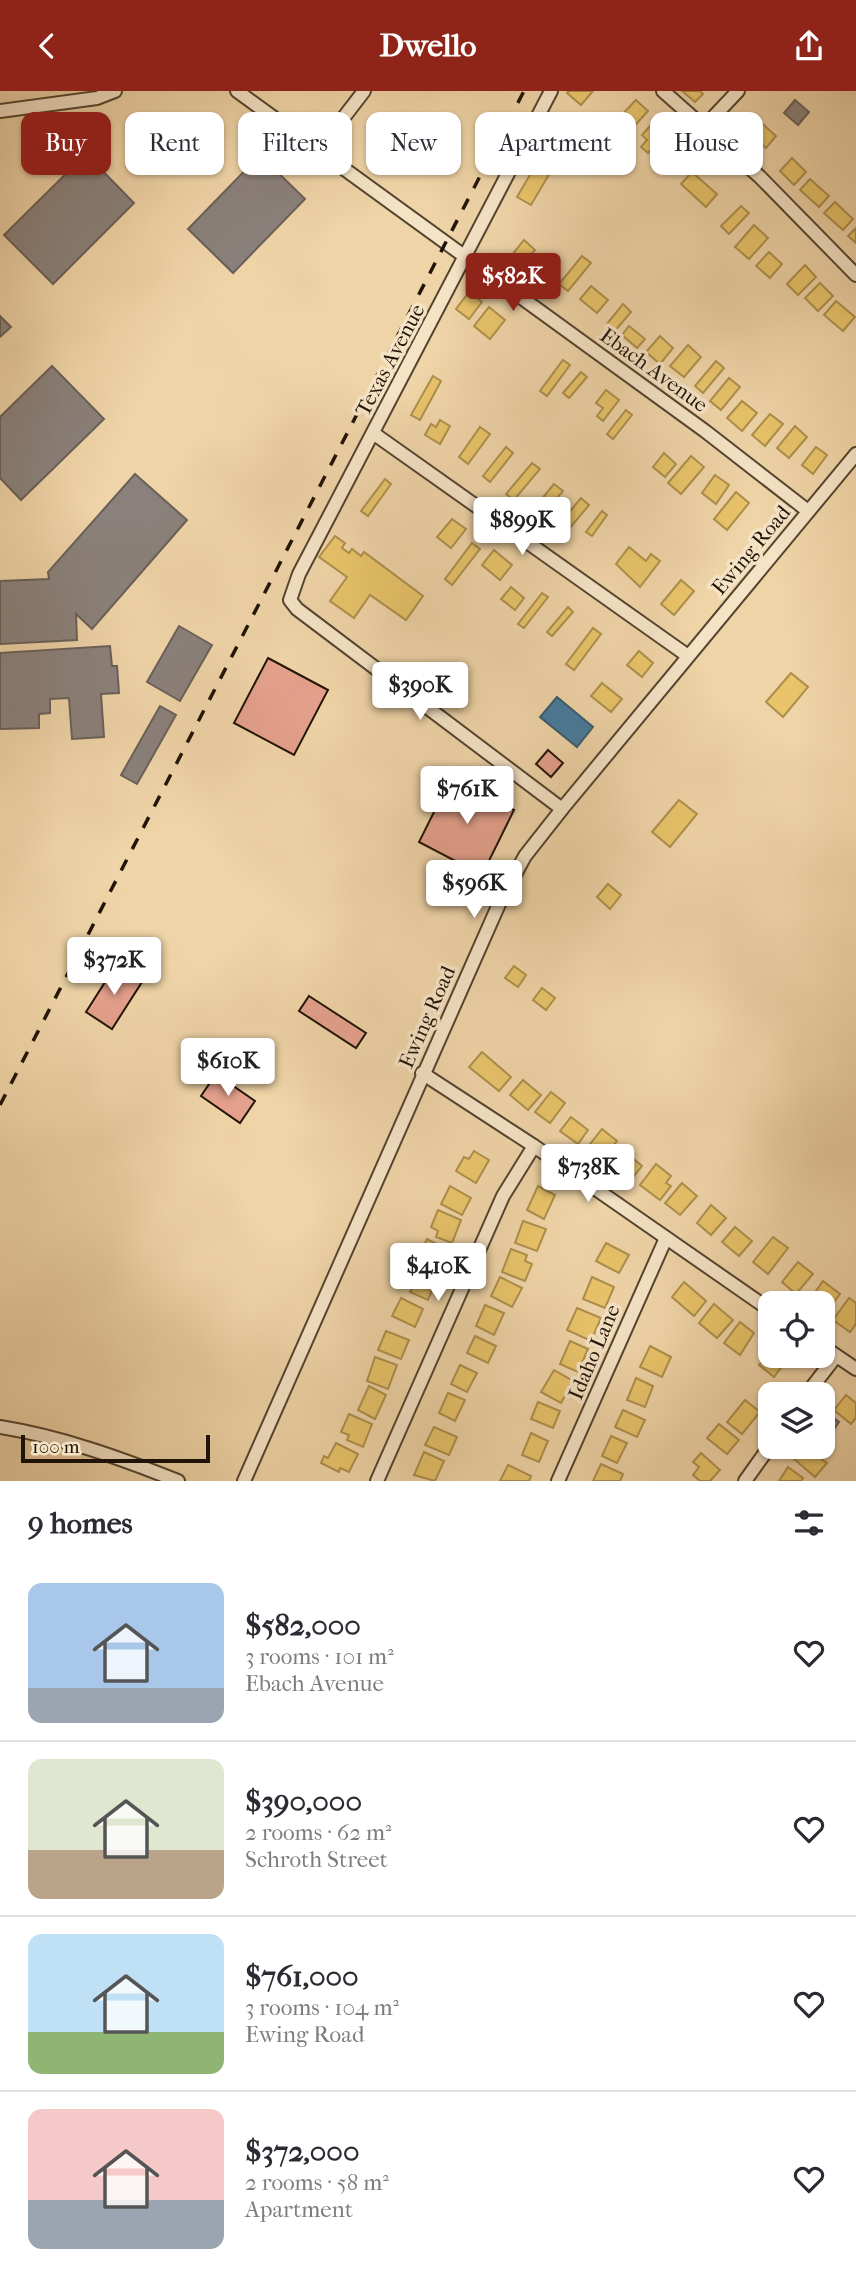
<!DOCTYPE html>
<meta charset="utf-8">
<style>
body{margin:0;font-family:"IM FELL French Canon",serif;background:#f2f2f3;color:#2b2b33;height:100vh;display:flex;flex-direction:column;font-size:26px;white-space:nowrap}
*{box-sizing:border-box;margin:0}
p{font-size:23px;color:#7c7c81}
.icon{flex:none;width:38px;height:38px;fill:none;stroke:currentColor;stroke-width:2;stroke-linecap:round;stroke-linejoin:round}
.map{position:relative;height:1390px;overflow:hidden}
.sheet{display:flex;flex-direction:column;background:#fff;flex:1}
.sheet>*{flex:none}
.hud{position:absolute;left:21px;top:21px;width:816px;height:63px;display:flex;gap:14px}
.buttons{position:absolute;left:758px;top:1200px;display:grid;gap:14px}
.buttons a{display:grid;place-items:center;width:77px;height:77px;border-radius:14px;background:#fff;box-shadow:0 2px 5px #0004;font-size:35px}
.scale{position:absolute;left:21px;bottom:18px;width:189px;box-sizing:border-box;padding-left:7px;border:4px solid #211407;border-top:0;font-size:19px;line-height:24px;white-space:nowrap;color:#211407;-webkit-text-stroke:5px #f5e3c6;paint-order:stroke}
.price{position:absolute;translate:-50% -60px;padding:0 16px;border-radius:7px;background:#fff;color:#222;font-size:23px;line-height:46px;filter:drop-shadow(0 2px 4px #0008)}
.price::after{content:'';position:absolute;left:50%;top:42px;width:21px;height:16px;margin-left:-10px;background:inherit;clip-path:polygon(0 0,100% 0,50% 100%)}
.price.current{background:#8f2418;color:#fff}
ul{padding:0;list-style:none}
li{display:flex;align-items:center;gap:21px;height:175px;padding:0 28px}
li+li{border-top:2px solid #e1e1e2}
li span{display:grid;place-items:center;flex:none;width:196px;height:140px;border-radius:14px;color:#555}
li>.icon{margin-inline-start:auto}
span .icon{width:84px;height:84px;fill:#fffc;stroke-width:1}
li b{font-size:30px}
h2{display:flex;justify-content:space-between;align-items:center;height:84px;padding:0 28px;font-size:30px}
.chip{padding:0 24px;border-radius:14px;background:#fff;box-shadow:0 2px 5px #0004;font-size:24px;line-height:63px}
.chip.current{background:#8f2418;color:#fff}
header{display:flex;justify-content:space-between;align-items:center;height:91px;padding:0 28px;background:#8f2418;color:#fff;font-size:32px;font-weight:700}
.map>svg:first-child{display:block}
</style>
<header><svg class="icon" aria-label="back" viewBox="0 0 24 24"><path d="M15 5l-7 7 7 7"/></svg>Dwello<svg class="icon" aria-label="share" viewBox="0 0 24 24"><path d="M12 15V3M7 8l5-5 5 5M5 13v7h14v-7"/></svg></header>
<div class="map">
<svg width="856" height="1390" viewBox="0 0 856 1390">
<rect width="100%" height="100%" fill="#efd4a7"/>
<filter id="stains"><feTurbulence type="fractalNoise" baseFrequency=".00286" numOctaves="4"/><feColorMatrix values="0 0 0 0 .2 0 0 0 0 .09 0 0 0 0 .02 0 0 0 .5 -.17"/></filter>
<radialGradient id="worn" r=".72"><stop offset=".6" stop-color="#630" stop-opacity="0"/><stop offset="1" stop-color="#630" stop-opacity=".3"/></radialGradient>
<g fill="#e9c46a" stroke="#ad8f4c" stroke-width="2">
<polygon points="569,0 593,0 581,14 567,2"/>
<polygon points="682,0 700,0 703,3 695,11"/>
<polygon points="636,9 648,20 629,41 617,29"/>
<polygon points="657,27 669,39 648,62 641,56 647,49 642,44"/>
<polygon points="757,28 776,45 766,57 747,40"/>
<polygon points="671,50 686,64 674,77 659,63"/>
<polygon points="792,67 806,81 794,94 780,80"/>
<polygon points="537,72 551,80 531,114 517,106"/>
<polygon points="692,81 717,103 706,116 681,93"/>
<polygon points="810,88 829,105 819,116 800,99"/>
<polygon points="835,111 853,128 843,139 824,122"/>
<polygon points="741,115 749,122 729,143 721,135"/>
<polygon points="754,134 768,147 749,168 735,156"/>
<polygon points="856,137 856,152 848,145"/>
<polygon points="524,149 535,159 519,178 508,169"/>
<polygon points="769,161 782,173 770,187 756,175"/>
<polygon points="582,165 591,172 568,200 559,193"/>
<polygon points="542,168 555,179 541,197 528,187"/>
<polygon points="805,174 816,186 798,204 787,193"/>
<polygon points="820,192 833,205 818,220 805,207"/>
<polygon points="591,195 608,209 597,222 580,208"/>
<polygon points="469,201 482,211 469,228 456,218"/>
<polygon points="836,210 855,226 843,240 824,224"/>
<polygon points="623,213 631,221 614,241 606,234"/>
<polygon points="489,216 505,229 490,248 474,235"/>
<polygon points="629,235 645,248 637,257 622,244"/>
<polygon points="660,245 673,257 660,273 646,261"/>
<polygon points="688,254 701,266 684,286 670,275"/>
<polygon points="563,269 570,274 547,305 540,300"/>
<polygon points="716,270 724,277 703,302 695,295"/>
<polygon points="581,281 587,286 569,307 563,302"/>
<polygon points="433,285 441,290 420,329 411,324"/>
<polygon points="729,287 740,296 721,319 710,310"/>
<polygon points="606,299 619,309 603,330 597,325 603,317 596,312"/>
<polygon points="742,310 757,322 742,340 727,327"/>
<polygon points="626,319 632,324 613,348 607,343"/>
<polygon points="770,323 783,333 765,355 752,344"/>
<polygon points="440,329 450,335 440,353 425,344 431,333 436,336"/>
<polygon points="795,335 807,346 789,367 777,357"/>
<polygon points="480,336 490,343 468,373 459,366"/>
<polygon points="506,356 513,362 490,391 483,385"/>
<polygon points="816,356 827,364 813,383 802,374"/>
<polygon points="664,362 676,373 665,386 653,376"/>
<polygon points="691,365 704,376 681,403 668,392"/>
<polygon points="532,372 540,378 514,409 506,403"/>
<polygon points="715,384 729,394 716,413 702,402"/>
<polygon points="385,388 391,393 368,425 361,420"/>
<polygon points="554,393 563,400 539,428 531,421"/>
<polygon points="736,401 749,412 727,439 714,428"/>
<polygon points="581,407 589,414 564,444 556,437"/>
<polygon points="602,420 607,424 592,445 586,441"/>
<polygon points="452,428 466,438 451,457 437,446"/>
<polygon points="335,445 345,452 342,457 349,462 352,458 361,465 364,461 423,505 406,529 370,504 354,527 330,510 347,486 319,466"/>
<polygon points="472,452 480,458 452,494 445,488"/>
<polygon points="629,456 646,470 651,463 660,470 640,496 616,473"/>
<polygon points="494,459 512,474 500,489 482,474"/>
<polygon points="681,489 694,500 674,524 661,513"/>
<polygon points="511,496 524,507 515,519 501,508"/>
<polygon points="542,502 548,506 524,537 518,533"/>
<polygon points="568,516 573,521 552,545 547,541"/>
<polygon points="593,537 601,543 574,579 566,573"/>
<polygon points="639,560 653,572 642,586 627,574"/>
<polygon points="791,582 808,596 783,626 766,611"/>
<polygon points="602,592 622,608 611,621 591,605"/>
<polygon points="679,709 697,723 670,756 652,741"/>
<polygon points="608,793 621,804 610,818 597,806"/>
<polygon points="514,875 526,884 518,896 505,887"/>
<polygon points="542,897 555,907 546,919 533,909"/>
<polygon points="482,961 511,986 499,1000 469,976"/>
<polygon points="523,989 541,1004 528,1019 510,1004"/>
<polygon points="551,1001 565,1012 550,1032 535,1021"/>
<polygon points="571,1026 588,1039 578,1053 560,1040"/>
<polygon points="602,1038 617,1050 602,1069 587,1057"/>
<polygon points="474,1060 489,1069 476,1092 456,1080 464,1066 469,1068"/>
<polygon points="625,1061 642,1075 630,1090 613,1076"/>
<polygon points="656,1073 671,1085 666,1092 671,1095 660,1109 640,1094"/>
<polygon points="682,1092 697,1105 680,1124 665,1112"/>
<polygon points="450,1095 471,1107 462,1124 441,1113"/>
<polygon points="538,1095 555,1104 544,1128 527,1119"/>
<polygon points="711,1114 726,1127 711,1144 697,1132"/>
<polygon points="438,1119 461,1129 452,1152 436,1146 438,1140 431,1136"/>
<polygon points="523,1130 546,1138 537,1160 515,1152"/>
<polygon points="735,1136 752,1150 739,1165 722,1151"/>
<polygon points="773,1146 788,1157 768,1183 753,1171"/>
<polygon points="427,1148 450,1160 439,1181 425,1174 427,1170 418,1166"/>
<polygon points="606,1152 629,1164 619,1182 596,1170"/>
<polygon points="511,1158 527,1164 525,1170 532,1173 525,1190 502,1181"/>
<polygon points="798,1171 813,1183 796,1203 782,1191"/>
<polygon points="420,1180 437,1187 428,1209 410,1201"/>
<polygon points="500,1186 522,1197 512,1216 491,1205"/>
<polygon points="592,1186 614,1196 605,1217 583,1208"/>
<polygon points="823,1190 840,1203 826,1222 822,1213 809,1210"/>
<polygon points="684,1191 706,1210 694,1225 672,1206"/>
<polygon points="401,1207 423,1218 415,1236 392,1225"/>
<polygon points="849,1207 856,1212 856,1233 850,1241 833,1229"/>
<polygon points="714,1213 733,1229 717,1247 699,1232"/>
<polygon points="485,1214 504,1222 494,1244 476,1235"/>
<polygon points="577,1217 601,1227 591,1250 567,1239"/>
<polygon points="740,1231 754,1242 740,1264 724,1252"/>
<polygon points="386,1240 409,1249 401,1268 378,1259"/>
<polygon points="475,1245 496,1255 488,1272 467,1262"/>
<polygon points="570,1250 588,1258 578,1281 560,1273"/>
<polygon points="650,1255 671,1266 662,1286 640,1276"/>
<polygon points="770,1261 770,1265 788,1267 774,1286 759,1274"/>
<polygon points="375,1266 397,1274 388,1298 367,1290"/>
<polygon points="460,1274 477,1282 467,1301 451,1293"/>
<polygon points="554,1279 573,1290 561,1312 541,1301"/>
<polygon points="636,1287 653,1295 645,1316 627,1309"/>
<polygon points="369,1295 386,1304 375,1328 358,1319"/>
<polygon points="448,1302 465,1309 455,1330 439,1322"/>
<polygon points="846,1304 856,1312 856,1327 851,1333 834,1319"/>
<polygon points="745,1309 760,1321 742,1343 727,1331"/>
<polygon points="538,1311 560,1320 553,1337 531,1328"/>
<polygon points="623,1319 645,1329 637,1346 615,1336"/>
<polygon points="349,1323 372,1333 363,1356 347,1349 349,1344 341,1341"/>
<polygon points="719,1333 739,1349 727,1363 707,1347"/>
<polygon points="434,1336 457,1346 449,1364 425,1354"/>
<polygon points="531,1342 548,1350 539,1371 522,1364"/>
<polygon points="611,1345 627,1352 617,1372 602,1365"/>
<polygon points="336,1352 358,1363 349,1381 340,1377 339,1381 321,1372 324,1365 328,1367"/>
<polygon points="804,1356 827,1372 815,1386 794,1368"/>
<polygon points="424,1361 444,1370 435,1390 414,1384"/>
<polygon points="701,1362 720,1379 710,1390 700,1390 693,1384 699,1376 693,1371"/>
<polygon points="601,1373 623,1383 620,1390 593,1390"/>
<polygon points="508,1374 531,1385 529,1390 500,1390"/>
<polygon points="788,1376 803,1387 801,1390 779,1390"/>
</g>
<polygon fill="#457b9d" stroke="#3a5c70" stroke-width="2" points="557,606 593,636 577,656 540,626"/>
<g fill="#8a817c" stroke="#6a6059" stroke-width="2">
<polygon points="795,9 809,21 798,34 784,22"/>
<polygon points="86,63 134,112 53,193 4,144"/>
<polygon points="260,64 305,108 233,182 188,138"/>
<polygon points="0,225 11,236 0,246"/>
<polygon points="52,275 104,328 21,409 0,387 0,326"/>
<polygon points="135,383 187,429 92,538 76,523 77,549 0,553 0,490 49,488 48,481"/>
<polygon points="179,535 212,554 180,610 147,591"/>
<polygon points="110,555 112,575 117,575 119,602 101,603 104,646 72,648 69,607 50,608 50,622 39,623 39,637 0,638 0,562"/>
<polygon points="160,615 176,624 137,693 121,684"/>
<polygon points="826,1321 839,1331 830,1344 822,1339 822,1326"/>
</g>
<g fill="#e5a18d" stroke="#211407" stroke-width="2">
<polygon points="268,567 328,599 294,664 234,632"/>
<polygon points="548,659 563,672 551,686 536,673"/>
<polygon points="451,687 514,719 482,784 419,751"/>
<polygon points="116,874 142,891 112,938 86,921"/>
<polygon points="309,905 366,942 356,957 299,920"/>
<polygon points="216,983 255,1010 240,1032 201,1005"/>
</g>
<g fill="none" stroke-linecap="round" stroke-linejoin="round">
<defs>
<g id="street">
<polyline points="237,0 705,340 808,420"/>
<polyline points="551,0 299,483 290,509 297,518 562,718"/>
<polyline points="663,0 760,86 856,184"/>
<polyline points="0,20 97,7 115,0"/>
<polyline points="704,36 738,0"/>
<polyline points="318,60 364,0"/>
<polyline points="373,342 688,565"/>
<polyline points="422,982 534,1055 770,1219"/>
<polyline points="822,1255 856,1278"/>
<polyline points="806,1304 836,1265"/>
<path d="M0,1336C62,1346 120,1367 178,1390"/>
<polyline points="244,1390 499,813 525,765 562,718 856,363"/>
<polyline points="377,1390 503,1105 534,1055"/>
<polyline points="558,1390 666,1147"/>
<polyline points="745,1390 770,1355"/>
</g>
</defs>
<use href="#street" stroke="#54442f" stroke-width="16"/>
<use href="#street" stroke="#f5e3c6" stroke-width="12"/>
<polyline stroke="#211407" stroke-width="3.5" stroke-dasharray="12 12" stroke-linecap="butt" points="0,1014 524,0"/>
</g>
<g text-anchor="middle" stroke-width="7" stroke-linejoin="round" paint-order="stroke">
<g font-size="21" fill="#211407" stroke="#f5e3c6">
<text transform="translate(390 269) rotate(-62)" y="7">Texas Avenue</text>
<text transform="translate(654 279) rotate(36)" y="7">Ebach Avenue</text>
<text transform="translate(751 459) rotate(-50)" y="7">Ewing Road</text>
<text transform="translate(427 926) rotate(-66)" y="7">Ewing Road</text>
<text transform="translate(594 1261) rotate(-67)" y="7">Idaho Lane</text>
</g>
</g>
<rect width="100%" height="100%" filter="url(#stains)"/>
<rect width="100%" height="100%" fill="url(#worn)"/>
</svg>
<div class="buttons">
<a><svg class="icon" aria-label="locate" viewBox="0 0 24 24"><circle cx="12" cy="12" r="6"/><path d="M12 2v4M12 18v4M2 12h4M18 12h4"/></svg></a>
<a><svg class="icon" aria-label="layers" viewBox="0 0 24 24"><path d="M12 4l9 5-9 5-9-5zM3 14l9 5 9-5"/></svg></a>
</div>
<div class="scale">100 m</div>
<b class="price current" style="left:513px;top:222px">$582K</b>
<b class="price" style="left:522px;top:466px">$899K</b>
<b class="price" style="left:420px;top:631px">$390K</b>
<b class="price" style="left:467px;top:735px">$761K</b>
<b class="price" style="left:474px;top:829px">$596K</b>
<b class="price" style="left:114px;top:906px">$372K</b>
<b class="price" style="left:228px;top:1007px">$610K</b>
<b class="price" style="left:588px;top:1113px">$738K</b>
<b class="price" style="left:438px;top:1212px">$410K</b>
<div class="hud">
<a class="chip current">Buy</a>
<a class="chip">Rent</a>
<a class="chip">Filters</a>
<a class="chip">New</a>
<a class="chip">Apartment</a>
<a class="chip">House</a>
</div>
</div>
<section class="sheet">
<h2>9 homes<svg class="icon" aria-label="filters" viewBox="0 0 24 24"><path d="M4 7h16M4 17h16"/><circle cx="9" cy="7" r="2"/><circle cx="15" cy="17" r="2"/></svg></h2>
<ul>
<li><span style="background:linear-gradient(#a9c7e8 75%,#9aa5b1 0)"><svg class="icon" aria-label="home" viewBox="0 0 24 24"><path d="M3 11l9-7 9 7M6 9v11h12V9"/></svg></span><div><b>$582,000</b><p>3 rooms · 101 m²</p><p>Ebach Avenue</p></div><svg class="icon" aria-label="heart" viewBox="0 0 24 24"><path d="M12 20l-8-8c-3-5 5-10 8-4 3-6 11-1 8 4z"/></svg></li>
<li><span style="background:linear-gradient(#dfe7d0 65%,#b9a48a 0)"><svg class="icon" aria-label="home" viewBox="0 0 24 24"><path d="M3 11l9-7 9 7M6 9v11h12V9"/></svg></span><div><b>$390,000</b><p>2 rooms · 62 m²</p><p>Schroth Street</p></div><svg class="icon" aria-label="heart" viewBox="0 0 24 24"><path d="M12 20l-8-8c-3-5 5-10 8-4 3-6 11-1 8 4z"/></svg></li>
<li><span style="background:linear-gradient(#bfe0f5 70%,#8fb573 0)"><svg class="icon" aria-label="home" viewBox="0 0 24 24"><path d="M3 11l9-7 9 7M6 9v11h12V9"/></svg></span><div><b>$761,000</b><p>3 rooms · 104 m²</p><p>Ewing Road</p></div><svg class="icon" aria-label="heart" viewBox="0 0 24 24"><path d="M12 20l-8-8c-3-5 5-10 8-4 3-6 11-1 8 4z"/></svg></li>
<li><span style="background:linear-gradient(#f6c9c9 65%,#9aa5b1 0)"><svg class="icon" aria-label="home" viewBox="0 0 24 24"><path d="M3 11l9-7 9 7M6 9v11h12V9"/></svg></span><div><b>$372,000</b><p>2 rooms · 58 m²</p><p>Apartment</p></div><svg class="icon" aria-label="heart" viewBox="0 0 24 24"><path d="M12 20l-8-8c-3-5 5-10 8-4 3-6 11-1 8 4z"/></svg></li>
</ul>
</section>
